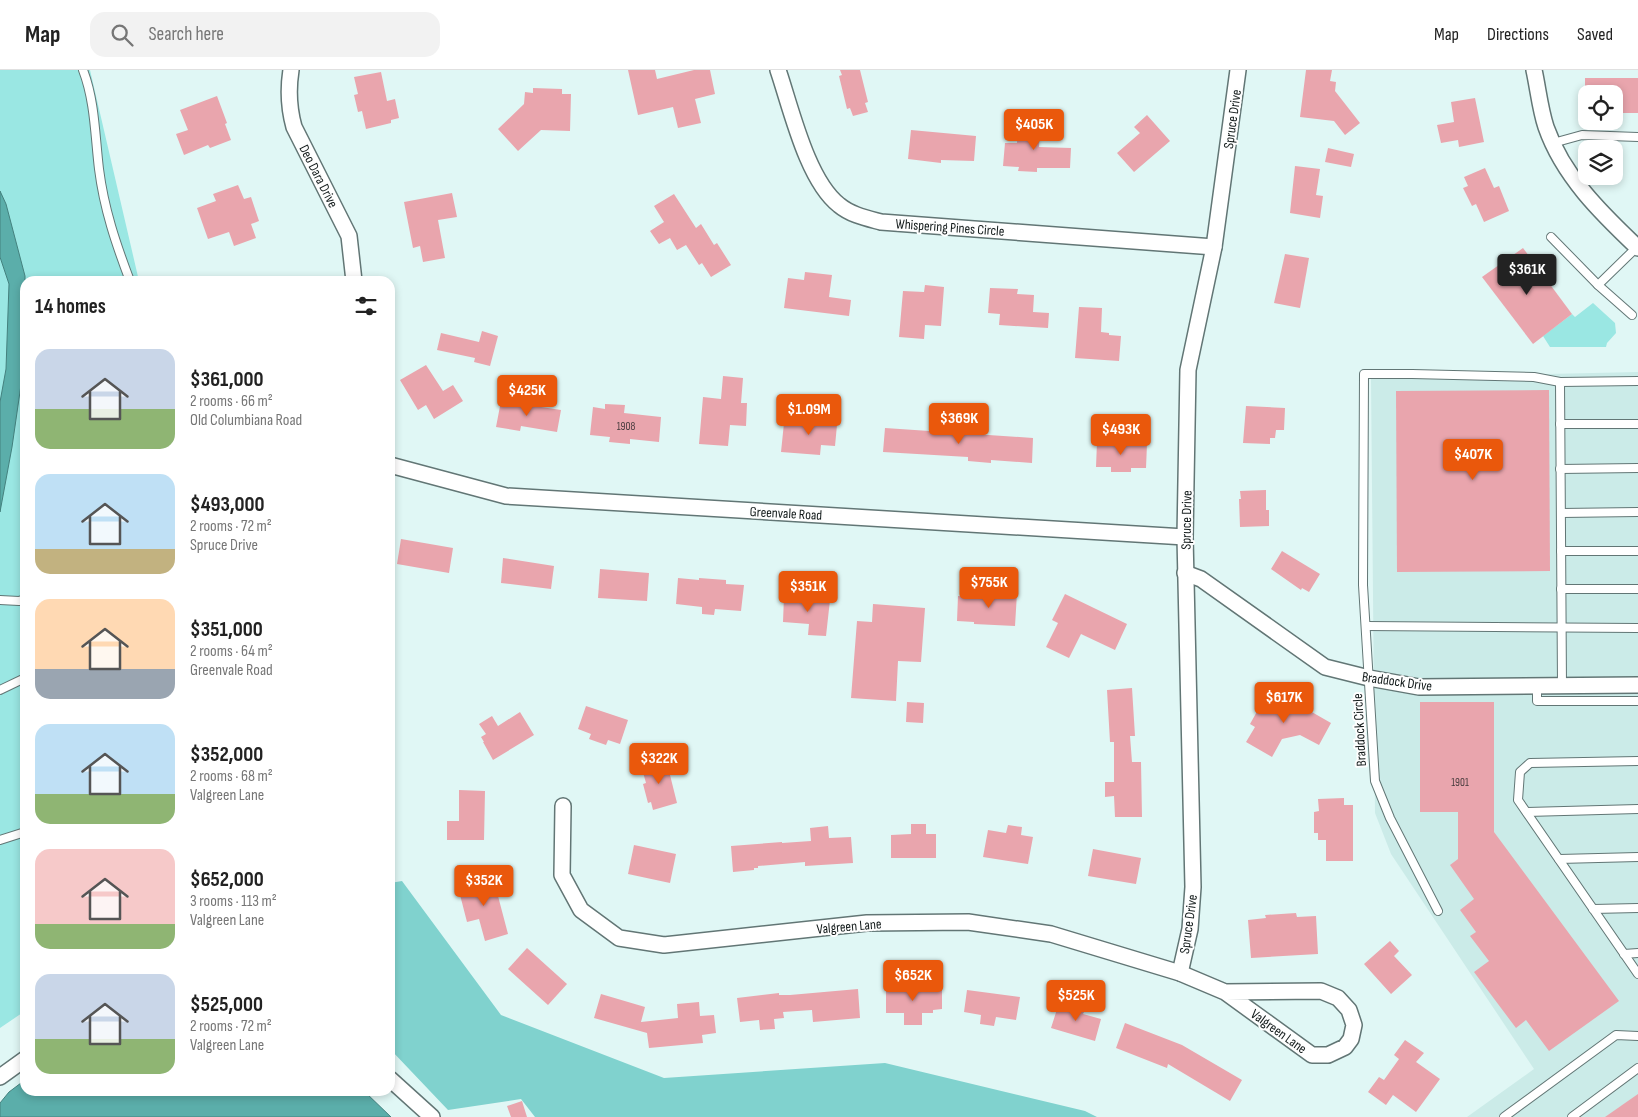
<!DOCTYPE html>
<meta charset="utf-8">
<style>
body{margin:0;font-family:"Sofia Sans Condensed",sans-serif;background:#f2f2f2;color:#222;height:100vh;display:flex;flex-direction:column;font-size:19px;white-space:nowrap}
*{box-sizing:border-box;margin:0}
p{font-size:16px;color:#767676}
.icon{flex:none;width:28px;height:28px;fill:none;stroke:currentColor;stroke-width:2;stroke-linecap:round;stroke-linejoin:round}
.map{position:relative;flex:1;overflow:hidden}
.panel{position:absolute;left:20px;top:206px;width:375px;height:820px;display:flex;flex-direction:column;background:#fff;border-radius:15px;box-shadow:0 2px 8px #0003}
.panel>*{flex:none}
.controls{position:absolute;left:1578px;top:15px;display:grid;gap:10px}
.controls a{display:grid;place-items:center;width:45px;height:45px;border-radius:10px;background:#fff;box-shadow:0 2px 8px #0003;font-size:25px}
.price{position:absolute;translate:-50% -42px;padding:0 11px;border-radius:5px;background:#ea580c;color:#fff;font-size:16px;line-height:32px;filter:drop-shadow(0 1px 2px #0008)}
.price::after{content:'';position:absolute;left:50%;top:30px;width:15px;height:11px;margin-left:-8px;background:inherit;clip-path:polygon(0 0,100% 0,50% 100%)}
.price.on{background:#222;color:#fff}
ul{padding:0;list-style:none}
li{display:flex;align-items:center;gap:15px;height:125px;padding:0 15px}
li span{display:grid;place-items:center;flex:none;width:140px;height:100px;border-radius:15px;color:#555}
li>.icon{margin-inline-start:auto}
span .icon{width:60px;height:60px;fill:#fffc;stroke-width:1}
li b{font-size:21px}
h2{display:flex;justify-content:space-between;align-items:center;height:60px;padding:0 15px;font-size:21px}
header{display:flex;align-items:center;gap:30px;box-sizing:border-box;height:70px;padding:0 25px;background:#fff;border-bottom:1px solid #e0e0e0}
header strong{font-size:24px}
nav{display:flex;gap:28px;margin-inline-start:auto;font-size:18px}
.search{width:350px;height:45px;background:#f2f2f2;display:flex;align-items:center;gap:12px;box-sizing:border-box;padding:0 18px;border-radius:15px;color:#767676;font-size:19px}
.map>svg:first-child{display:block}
</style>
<header>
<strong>Map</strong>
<div class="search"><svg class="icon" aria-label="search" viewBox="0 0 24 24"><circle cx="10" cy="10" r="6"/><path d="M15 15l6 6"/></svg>Search here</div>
<nav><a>Map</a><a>Directions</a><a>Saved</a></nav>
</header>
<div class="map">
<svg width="1638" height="1047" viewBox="0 0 1638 1047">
<rect width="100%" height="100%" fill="#e0f7f5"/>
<polygon fill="#cbebe8" points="1638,302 1638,1047 1467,1047 1534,999 1391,784 1375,743 1371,308"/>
<g fill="#9ae7e3">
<polygon points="0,0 90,0 139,211 25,211 25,941 0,958"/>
<polygon points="1593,233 1615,253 1616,263 1607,273 1606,277 1550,277 1543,266 1572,244 1575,247"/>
</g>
<polygon fill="#80d2ce" points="402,811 501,945 664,1008 885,993 1085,1041 1097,1047 535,1047 521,1029 448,1040 390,979 390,813"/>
<g fill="#5baeaa" stroke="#44817e">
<polygon points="0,121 6,134 25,206 24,294 12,377 0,442 0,332 6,299 9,214 0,187"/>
<polygon points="25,1010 25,1021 364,1021 391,1047 0,1047 0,1033 9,1022"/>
</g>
<g fill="#e9a5ad">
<polygon points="628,0 655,0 657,9 694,0 710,0 715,24 695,29 701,53 678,58 673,37 638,45"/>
<polygon points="840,0 860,0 868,32 865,33 868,42 853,46 850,38 847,39 839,6 842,5"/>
<polygon points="1306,0 1332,0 1330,11 1336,12 1335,21 1360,53 1345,65 1334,51 1300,47"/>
<polygon points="381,2 387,31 395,29 399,48 391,50 391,53 366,59 362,41 358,42 354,25 358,24 354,7"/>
<polygon points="1585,8 1638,8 1638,43 1614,43 1614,24 1585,24"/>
<polygon points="533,18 562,19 562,24 571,24 570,61 541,60 518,81 498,59 524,34 525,22 533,23"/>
<polygon points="217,26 227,53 225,54 231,70 210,78 208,75 184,85 176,64 188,60 180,40"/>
<polygon points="1475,28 1484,72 1459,77 1458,70 1441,73 1437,55 1454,52 1451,32"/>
<polygon points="1147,45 1170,71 1134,102 1117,83 1140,63 1134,57"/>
<polygon points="1018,52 1040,53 1039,77 1071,78 1070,98 1037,98 1037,102 1018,101 1019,97 1003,96 1005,73 1017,73"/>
<polygon points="911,60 976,66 974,91 941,90 941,93 908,89"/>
<polygon points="1328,78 1354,84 1351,97 1325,92"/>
<polygon points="1295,96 1320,99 1316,125 1323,126 1320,148 1290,143"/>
<polygon points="1485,98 1494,118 1499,116 1509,141 1484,152 1476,134 1472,136 1463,118 1468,116 1464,107"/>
<polygon points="238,115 244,129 251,127 259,151 251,154 256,168 234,176 229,162 208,169 197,138 216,131 213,124"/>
<polygon points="452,123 457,147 438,150 445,188 423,192 420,176 413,178 404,132"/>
<polygon points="674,124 696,158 701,154 714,175 717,173 731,195 711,207 702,193 699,195 686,175 677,180 670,168 659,174 650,161 664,152 654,136"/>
<polygon points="1523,178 1572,244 1533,274 1482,207"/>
<polygon points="1285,184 1309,188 1300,238 1274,233"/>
<polygon points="805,202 832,205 829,227 851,230 849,246 784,238 788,208 804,210"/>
<polygon points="925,215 944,217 941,256 925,255 924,269 899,267 903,221 924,222"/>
<polygon points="990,218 1018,219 1017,224 1034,225 1033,242 1049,243 1048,258 999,255 1000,244 988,243"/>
<polygon points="1079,237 1102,238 1101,262 1109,263 1109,265 1121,266 1119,291 1075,288"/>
<polygon points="482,261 498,266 490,296 474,292 475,288 437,280 441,263 479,272"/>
<polygon points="426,295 443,321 453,315 463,331 434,349 426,335 418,340 400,310"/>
<polygon points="723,306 743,308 741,333 747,333 746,356 730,355 728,376 699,374 703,327 721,329"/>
<polygon points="1549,320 1550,501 1397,502 1396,321"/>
<polygon points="501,331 561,340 557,362 521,356 520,361 496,357"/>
<polygon points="605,334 625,335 624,343 661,347 659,372 630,369 630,374 609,372 610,367 590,365 593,337 605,339"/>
<polygon points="1246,336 1285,338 1284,360 1276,360 1275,368 1270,368 1270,374 1243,373"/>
<polygon points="812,345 828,347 828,354 837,355 835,376 821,375 820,385 781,382 784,353 801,355 802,352 811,353"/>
<polygon points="885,358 1033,368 1032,393 991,390 991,393 968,391 968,387 883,382"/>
<polygon points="1097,372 1147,374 1146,398 1131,398 1131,402 1111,402 1111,397 1096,397"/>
<polygon points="1266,420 1266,440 1269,440 1269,456 1240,457 1239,429 1241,429 1240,421"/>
<polygon points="401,469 453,478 449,503 397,494"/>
<polygon points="1282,481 1320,504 1309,522 1302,518 1301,520 1271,499"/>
<polygon points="503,488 554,496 551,519 501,513"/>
<polygon points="600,499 649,503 647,531 598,528"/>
<polygon points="678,508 699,510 699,508 726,510 726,514 744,515 741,541 715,539 714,545 702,544 702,537 676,534"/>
<polygon points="980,521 1017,523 1015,556 974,554 974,552 957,551 958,526 980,527"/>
<polygon points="795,524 822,526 821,529 830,530 826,566 808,565 809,554 783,552 784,526 795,527"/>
<polygon points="1065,524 1127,554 1115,580 1081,564 1069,588 1046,577 1058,553 1052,550"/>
<polygon points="873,534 925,538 921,592 898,591 896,631 851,628 857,551 872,552"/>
<polygon points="1132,618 1135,666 1130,666 1132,692 1141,692 1142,747 1115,747 1114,726 1105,727 1105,712 1114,712 1114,672 1110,672 1107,620"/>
<polygon points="1275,621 1331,653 1319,675 1300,665 1282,669 1272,687 1246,672 1255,657 1250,654 1264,629 1269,632"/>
<polygon points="907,632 924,633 923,653 906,652"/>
<polygon points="1420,632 1494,632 1494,762 1619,931 1549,981 1526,950 1516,958 1474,902 1489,891 1470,866 1476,862 1460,840 1474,829 1450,795 1458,789 1458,742 1420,742"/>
<polygon points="586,636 628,650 620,674 608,670 606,675 589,669 591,664 578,659"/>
<polygon points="520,642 534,665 493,690 483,672 484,672 481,667 486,664 479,654 492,646 498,656"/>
<polygon points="666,689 677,733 653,740 651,732 648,733 643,714 646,713 641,695"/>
<polygon points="459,720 485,721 484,770 447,770 447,751 459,751"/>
<polygon points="1344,728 1344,735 1353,735 1353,791 1326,791 1326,770 1318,770 1318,763 1314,763 1314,742 1319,741 1318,729"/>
<polygon points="911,754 926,754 926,764 936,764 936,788 891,788 891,765 911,764"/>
<polygon points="1008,755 1022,757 1021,765 1033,767 1028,794 983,787 988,760 1006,763"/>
<polygon points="828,756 829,768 851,767 853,793 805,796 805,792 758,796 758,798 754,798 754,800 733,802 731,776 782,772 782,773 811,771 810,758"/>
<polygon points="634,775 676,784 670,813 628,804"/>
<polygon points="1093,779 1141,788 1136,814 1088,806"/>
<polygon points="493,807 508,864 485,871 479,849 467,852 458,817"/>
<polygon points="1296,843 1297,847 1316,846 1318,884 1251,888 1248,850 1266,848 1265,845"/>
<polygon points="1390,871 1399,881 1394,886 1412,905 1391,924 1364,894"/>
<polygon points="527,878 567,914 548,935 508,899"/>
<polygon points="886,917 942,917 942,939 933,940 933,943 922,943 922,955 904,955 904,943 886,943"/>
<polygon points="858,919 860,948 813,952 812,940 783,942 784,948 774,949 775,959 760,960 759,950 740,952 737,928 779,923 779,925 790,925"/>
<polygon points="967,920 1020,927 1016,950 996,947 994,956 980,954 981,945 964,942"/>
<polygon points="601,924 645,937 641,952 678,948 677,934 699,932 700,946 714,945 716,963 702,965 703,973 649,978 647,963 594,948"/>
<polygon points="1059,933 1085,940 1083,944 1101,949 1095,971 1051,958"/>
<polygon points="1125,953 1182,975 1242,1010 1230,1031 1168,994 1167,998 1116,978"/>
<polygon points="1405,970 1424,983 1416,992 1440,1009 1416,1042 1393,1025 1386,1035 1368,1022 1379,1007 1384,1010 1399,989 1394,985"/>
<polygon points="1638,1024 1638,1047 1605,1047"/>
<polygon points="522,1031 527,1047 511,1047 507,1036"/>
</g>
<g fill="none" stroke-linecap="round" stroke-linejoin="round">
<defs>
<g id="lane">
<path d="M83,0C95,31 95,66 99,99C104,139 116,174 130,211"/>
<polyline points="1553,73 1582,65 1638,67"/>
<polyline points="1551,167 1598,215 1637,177"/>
<polyline points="1598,215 1632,245"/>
<polyline points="1560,354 1638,354"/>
<polyline points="1560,399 1638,398"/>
<polyline points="1561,443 1638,442"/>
<polyline points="1561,481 1638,481"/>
<polyline points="1561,519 1638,519"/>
<polyline points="0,530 19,531 25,529"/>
<polyline points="1366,556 1638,558"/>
<polyline points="1562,615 1560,312 1638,311"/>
<polyline points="1537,616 1537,631 1638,631"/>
<polyline points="0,620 25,608"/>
<polyline points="1638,691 1530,693 1520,702 1518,730 1638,904"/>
<polyline points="1527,742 1638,739"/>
<polyline points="0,770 25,762"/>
<polyline points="1559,789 1638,787"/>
<polyline points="1593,839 1638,838"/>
<polyline points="1438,841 1390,748 1375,711 1363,515 1364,304 1412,304 1534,307 1560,312"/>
<polyline points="1624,884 1638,883"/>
<polyline points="1504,1047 1616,965 1638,966"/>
<polyline points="1572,1047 1638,998"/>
</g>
<g id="street">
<path d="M291,0C288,19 289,39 294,57L349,166L354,211"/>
<path d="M778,0C791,38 807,110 839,135C851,145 866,148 881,152L1214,177"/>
<path d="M1534,0C1538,18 1540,39 1546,57C1563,106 1601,143 1638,178"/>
<polyline points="390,395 506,426 1185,467"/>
<polyline points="1185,503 1201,509 1325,597 1369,608 1419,617 1638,615"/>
<polyline points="563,736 562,805 581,840 619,868 664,875 867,853 968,852 1051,864 1180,903 1225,922 1312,985 1328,985 1345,977 1351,969 1354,955 1349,940 1338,928 1321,921 1225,922"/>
<polyline points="1180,903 1190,859 1193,817 1185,467 1188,300 1214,177 1238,0"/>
<polyline points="0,1007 25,989"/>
<polyline points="390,1009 432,1047"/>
</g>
</defs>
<use href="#lane" stroke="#627675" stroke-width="10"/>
<use href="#street" stroke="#627675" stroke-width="18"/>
<use href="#lane" stroke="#fff" stroke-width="8"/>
<use href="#street" stroke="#fff" stroke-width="15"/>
</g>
<g text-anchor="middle" stroke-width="4" stroke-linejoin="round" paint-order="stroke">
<g font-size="11" fill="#463b3d">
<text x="626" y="360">1908</text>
<text x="1460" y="716">1901</text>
</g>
<g font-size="14" fill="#101818" stroke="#fefefe">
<text transform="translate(1232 49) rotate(-82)" y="5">Spruce Drive</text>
<text transform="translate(319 106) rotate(63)" y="5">Deo Dara Drive</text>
<text transform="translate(950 157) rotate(4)" y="5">Whispering Pines Circle</text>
<text transform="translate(786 443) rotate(3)" y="5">Greenvale Road</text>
<text transform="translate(1186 450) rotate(-89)" y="5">Spruce Drive</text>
<text transform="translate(1397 611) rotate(8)" y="5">Braddock Drive</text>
<text transform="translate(1359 660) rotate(-93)" y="5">Braddock Circle</text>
<text transform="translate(1188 854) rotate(-82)" y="5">Spruce Drive</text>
<text transform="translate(849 856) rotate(-5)" y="5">Valgreen Lane</text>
<text transform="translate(1279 961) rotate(36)" y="5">Valgreen Lane</text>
</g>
</g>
</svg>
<div class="controls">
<a><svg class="icon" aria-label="locate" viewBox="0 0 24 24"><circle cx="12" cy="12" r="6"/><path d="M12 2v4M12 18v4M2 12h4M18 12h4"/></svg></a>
<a><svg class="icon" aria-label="layers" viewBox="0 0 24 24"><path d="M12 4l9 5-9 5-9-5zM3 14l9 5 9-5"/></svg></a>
</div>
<b class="price" style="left:1034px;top:81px">$405K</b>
<b class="price on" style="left:1527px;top:226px">$361K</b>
<b class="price" style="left:527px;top:347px">$425K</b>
<b class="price" style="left:809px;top:366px">$1.09M</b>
<b class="price" style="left:959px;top:375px">$369K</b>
<b class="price" style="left:1121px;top:386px">$493K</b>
<b class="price" style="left:1473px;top:411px">$407K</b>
<b class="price" style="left:989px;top:539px">$755K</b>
<b class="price" style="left:808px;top:543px">$351K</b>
<b class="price" style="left:1284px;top:654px">$617K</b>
<b class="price" style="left:659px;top:715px">$322K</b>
<b class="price" style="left:484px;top:837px">$352K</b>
<b class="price" style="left:913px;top:932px">$652K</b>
<b class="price" style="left:1076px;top:952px">$525K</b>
<section class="panel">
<h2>14 homes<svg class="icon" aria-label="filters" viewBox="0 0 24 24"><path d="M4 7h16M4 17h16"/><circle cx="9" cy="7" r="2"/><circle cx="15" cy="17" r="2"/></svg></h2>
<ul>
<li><span style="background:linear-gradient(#c9d6e8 60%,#8fb573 0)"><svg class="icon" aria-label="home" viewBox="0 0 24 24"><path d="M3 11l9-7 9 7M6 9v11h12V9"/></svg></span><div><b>$361,000</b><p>2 rooms · 66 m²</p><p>Old Columbiana Road</p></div></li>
<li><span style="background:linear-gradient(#bfe0f5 75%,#c2b280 0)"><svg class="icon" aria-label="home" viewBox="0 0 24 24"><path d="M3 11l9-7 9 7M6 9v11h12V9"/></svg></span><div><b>$493,000</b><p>2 rooms · 72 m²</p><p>Spruce Drive</p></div></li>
<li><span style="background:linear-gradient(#ffd9b3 70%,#9aa5b1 0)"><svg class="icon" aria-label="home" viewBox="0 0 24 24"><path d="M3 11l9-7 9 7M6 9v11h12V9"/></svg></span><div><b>$351,000</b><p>2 rooms · 64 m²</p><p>Greenvale Road</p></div></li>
<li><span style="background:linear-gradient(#bfe0f5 70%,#8fb573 0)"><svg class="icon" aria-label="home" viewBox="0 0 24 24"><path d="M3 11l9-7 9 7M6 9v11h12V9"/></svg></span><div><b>$352,000</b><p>2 rooms · 68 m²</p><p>Valgreen Lane</p></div></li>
<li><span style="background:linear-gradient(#f6c9c9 75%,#8fb573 0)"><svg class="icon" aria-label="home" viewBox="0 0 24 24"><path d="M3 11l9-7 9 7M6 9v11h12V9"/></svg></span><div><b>$652,000</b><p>3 rooms · 113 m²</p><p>Valgreen Lane</p></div></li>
<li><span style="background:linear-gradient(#c9d6e8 65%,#8fb573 0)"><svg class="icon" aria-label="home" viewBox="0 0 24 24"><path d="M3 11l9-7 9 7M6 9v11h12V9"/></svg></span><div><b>$525,000</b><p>2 rooms · 72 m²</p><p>Valgreen Lane</p></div></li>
</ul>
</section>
</div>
